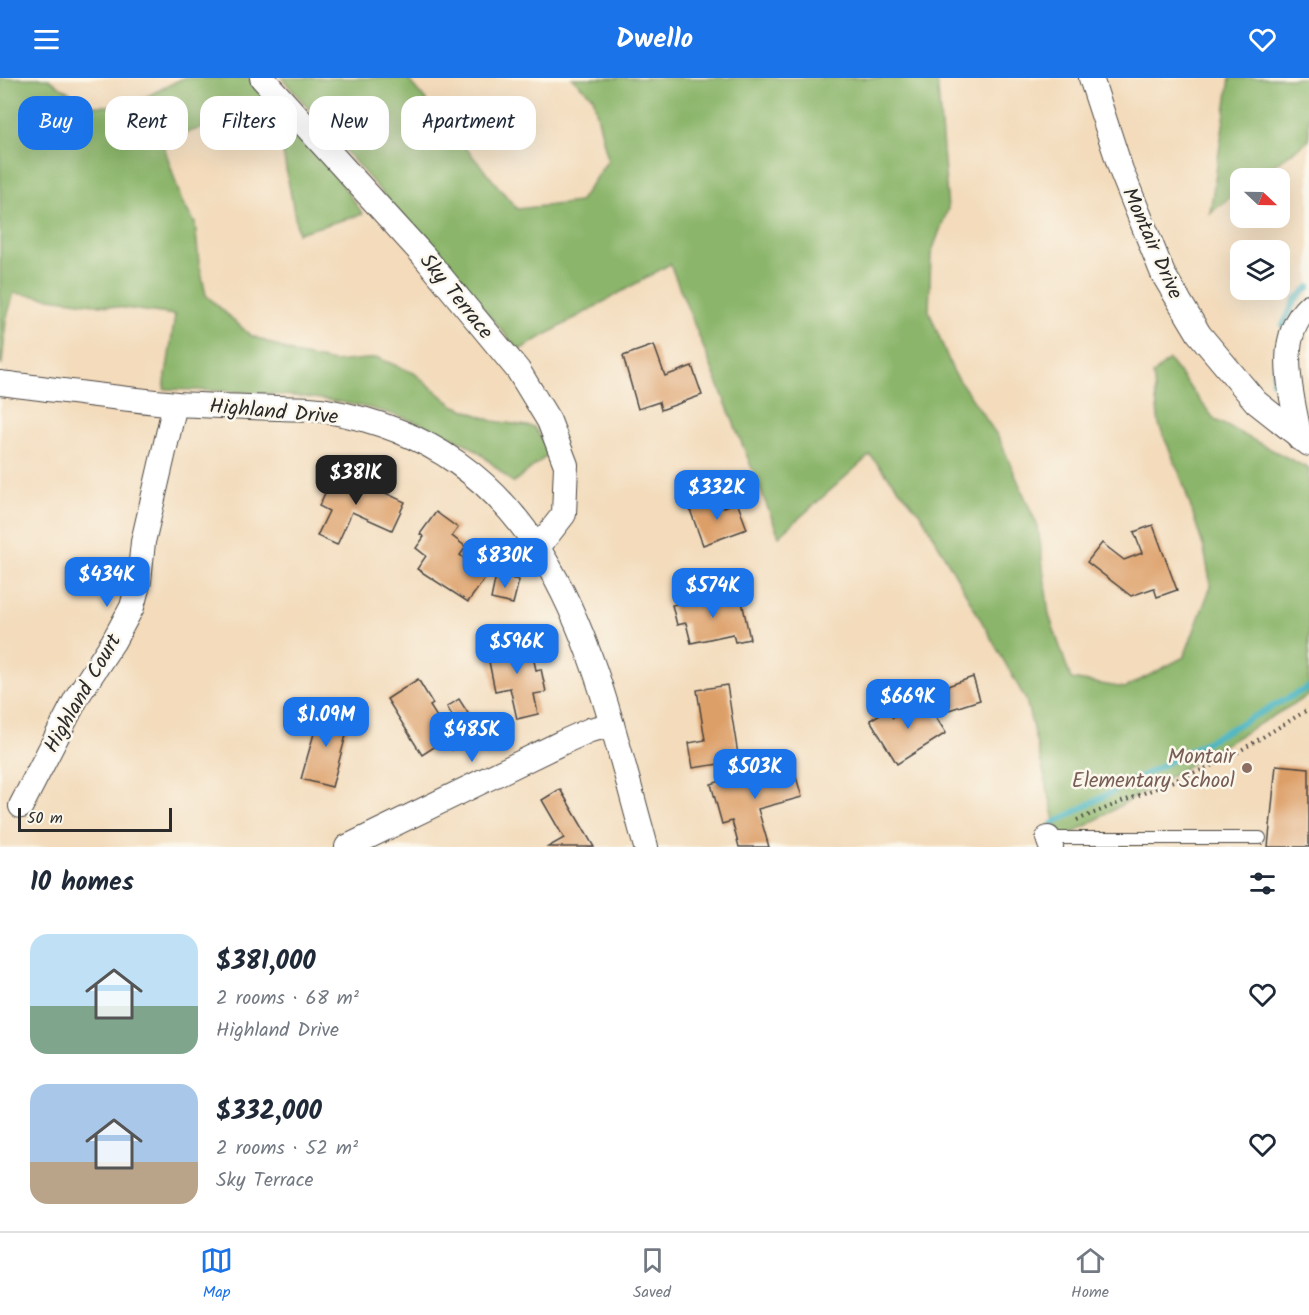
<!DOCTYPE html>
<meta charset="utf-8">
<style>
body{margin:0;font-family:Kalam,sans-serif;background:#f6f6f7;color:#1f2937;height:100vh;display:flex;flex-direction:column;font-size:22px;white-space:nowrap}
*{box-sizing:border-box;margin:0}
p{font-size:20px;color:#747a83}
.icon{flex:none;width:33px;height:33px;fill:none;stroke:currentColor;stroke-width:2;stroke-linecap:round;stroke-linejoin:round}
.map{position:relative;height:769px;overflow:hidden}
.side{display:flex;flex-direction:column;background:#fff;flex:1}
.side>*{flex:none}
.guide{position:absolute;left:18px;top:18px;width:600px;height:54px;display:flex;gap:12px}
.needle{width:39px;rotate:112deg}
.controls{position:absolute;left:1230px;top:90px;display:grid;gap:12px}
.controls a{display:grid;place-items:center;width:60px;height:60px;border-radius:12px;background:#fff;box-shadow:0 6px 24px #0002;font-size:30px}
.scale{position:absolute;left:18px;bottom:15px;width:154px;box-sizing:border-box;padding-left:6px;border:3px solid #2b2b2b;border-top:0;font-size:16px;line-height:21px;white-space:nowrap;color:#2b2b2b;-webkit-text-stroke:4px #fbf7ec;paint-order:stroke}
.price{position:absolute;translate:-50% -51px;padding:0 14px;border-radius:12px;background:#1a73e8;color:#fff;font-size:20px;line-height:39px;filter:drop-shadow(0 2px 3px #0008)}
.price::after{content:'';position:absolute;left:50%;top:36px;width:18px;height:14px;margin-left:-9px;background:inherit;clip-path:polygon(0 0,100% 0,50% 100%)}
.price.on{background:#222;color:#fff}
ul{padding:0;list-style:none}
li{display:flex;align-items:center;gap:18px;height:150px;padding:0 30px}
li span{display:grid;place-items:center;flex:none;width:168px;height:120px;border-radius:18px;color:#555}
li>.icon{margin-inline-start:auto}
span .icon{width:72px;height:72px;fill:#fffc;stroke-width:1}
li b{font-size:26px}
h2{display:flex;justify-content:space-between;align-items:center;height:72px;padding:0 30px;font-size:26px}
.tag{padding:0 21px;border-radius:18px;background:#fff;box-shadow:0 6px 24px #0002;font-size:21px;line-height:54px}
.tag.on{background:#1a73e8;color:#fff}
header{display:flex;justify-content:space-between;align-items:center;height:78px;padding:0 30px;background:#1a73e8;color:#fff;font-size:27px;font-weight:700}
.dock{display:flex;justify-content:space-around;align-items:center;height:84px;border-top:2px solid #e0e1e3;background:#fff;font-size:16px;color:#747a83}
.dock a{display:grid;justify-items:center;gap:3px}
.dock .on{color:#1a73e8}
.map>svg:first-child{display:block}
</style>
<header><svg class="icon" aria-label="menu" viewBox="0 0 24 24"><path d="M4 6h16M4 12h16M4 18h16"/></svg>Dwello<svg class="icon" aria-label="heart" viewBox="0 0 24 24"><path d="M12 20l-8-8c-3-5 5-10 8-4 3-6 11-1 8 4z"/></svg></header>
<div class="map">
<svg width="1309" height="769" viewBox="0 0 1309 769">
<rect width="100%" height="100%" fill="#fbf7ec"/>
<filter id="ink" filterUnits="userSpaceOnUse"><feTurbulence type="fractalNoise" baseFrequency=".0167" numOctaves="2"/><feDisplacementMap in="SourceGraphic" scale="12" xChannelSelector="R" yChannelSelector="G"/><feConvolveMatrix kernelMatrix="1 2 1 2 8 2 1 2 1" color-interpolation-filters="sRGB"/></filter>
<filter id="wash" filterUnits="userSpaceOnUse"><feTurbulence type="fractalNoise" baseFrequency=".008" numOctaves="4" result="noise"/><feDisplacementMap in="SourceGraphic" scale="24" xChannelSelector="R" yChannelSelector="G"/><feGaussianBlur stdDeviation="1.35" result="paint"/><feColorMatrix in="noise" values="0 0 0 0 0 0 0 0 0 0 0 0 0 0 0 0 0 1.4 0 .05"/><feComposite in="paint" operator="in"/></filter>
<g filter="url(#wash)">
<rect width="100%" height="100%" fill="#f3dbbb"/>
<g fill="#8bb56b" stroke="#5b704b" stroke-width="1.5">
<path d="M0,0H47L91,28H128L183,0H254L314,67L363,136L298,155L277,43C234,44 201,42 164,68L182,124L195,145L199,185L206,217L250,257L299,277L334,284L378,280L414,295L453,327L493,343L534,349L550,375L513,405C499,393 484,376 468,367C372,315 269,315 164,311L175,237L14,215L6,242L2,286H0Z"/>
<polygon points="282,0 407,0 517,131 579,124 608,82 593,19 572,0 937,0 948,131 931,176 929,233 953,293 999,360 1038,449 1049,537 1071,601 1125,610 1184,579 1211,508 1204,471 1181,399 1159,347 1153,296 1169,282 1215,342 1309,391 1309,617 1060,763 1026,622 922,438 870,377 779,458 670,186 519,272"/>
<polygon points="1230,0 1309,0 1309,62 1256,100 1240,100 1240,112 1210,135"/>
</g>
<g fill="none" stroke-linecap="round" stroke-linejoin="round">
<g stroke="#43b2bf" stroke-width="6">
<polyline points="1283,247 1295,222 1309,209"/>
<polyline points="1273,304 1278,269"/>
<polyline points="1052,746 1309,609"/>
</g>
</g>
<g id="blocks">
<g fill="#dd9f67">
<polygon points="654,267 665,298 692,288 702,317 661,332 659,324 638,331 623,278"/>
<polygon points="336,392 405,424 392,452 352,434 337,467 317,458 329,433 319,428"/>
<polygon points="713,421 717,432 737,424 747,451 703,467 689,429"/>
<polygon points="436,434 458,450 452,458 466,469 460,477 487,498 468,524 417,491 426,478 416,470 424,459 420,456"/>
<polygon points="1153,447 1177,512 1157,519 1154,510 1131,518 1087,484 1102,465 1124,482 1142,475 1134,454"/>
<polygon points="496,497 519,502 513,526 491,521"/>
<polygon points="710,519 711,526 741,519 750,561 735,564 733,556 691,565 686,545 677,547 672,527"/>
<polygon points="529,560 536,592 541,591 546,614 534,616 538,636 517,641 510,610 495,613 486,569"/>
<polygon points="973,599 980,622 949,632 942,610"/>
<polygon points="418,601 433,626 430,628 442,647 453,639 447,629 459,621 480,654 452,672 445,662 422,677 387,621"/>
<polygon points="727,607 739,683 693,690 689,665 705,662 697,612"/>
<polygon points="924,620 946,655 897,686 870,642 887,632 893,640"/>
<polygon points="321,631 351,639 332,709 301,701"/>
<polygon points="791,682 802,719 758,731 769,769 739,769 732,743 722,746 711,706"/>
<polygon points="1276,687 1309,690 1309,769 1268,769"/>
<polygon points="560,711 594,769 548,769 564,760 542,722"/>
</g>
</g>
</g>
<g filter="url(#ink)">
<use href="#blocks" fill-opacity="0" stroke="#494541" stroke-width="1.5"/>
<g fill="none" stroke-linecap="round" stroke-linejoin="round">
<defs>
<polyline id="service" points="1048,760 1260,760"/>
<g id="minor">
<polyline points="262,0 423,177 518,292 549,343 566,387 564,436 539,468"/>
<polyline points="1091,0 1121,92 1163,196 1199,256 1256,324 1309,366"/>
<path d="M0,305C59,312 118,321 177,326C212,328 247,329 281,330C296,331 312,330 327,333C556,373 593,579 646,769"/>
<path d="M1300,361C1293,320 1273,261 1309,228"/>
<polyline points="21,728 77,619 113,564 132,529 139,503 143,464 175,326"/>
<polyline points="1048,760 1051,769"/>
<polyline points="347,769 561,665 590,652 612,647"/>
</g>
</defs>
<use href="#service" stroke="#494541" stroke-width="14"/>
<use href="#minor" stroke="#494541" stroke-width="26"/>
<polyline stroke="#494541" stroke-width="4" stroke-dasharray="1.5 4.5" stroke-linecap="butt" points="1077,742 1223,683 1309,631"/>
<use href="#service" stroke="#fff" stroke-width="12"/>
<use href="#minor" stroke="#fff" stroke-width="24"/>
</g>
</g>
<circle fill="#8d6e63" stroke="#fbf7ec" stroke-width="2" cx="1247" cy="690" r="6"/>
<g text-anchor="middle" stroke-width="5" stroke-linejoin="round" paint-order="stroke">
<g font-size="21" fill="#2b2b2b" stroke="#fbf7ec">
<text transform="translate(1153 165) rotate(66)" y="7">Montair Drive</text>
<text transform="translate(457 218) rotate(51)" y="7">Sky Terrace</text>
<text transform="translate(274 333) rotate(5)" y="7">Highland Drive</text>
<text transform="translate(82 615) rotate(-60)" y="7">Highland Court</text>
</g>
<g font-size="21" fill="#785e54" stroke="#fbf7ec" text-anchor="end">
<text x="1235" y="685">Montair<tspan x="1235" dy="24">Elementary School</tspan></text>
</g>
</g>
</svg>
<div class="controls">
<a><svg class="needle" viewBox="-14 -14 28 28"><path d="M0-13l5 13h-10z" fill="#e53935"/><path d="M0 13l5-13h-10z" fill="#747a83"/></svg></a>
<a><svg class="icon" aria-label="layers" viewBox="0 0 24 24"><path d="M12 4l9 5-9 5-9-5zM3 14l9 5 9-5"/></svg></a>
</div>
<div class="scale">50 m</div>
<b class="price on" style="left:356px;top:428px">$381K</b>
<b class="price" style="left:717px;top:443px">$332K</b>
<b class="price" style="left:505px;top:511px">$830K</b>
<b class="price" style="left:107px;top:530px">$434K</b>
<b class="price" style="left:713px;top:541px">$574K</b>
<b class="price" style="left:517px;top:597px">$596K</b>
<b class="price" style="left:908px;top:652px">$669K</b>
<b class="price" style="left:326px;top:670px">$1.09M</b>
<b class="price" style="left:472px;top:685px">$485K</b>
<b class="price" style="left:755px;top:722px">$503K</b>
<div class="guide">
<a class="tag on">Buy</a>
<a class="tag">Rent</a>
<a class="tag">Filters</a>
<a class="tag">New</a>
<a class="tag">Apartment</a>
</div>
</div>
<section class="side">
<h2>10 homes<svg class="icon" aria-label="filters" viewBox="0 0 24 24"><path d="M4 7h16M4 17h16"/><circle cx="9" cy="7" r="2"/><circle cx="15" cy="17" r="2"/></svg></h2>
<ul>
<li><span style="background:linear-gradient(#bfe0f5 60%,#7fa58c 0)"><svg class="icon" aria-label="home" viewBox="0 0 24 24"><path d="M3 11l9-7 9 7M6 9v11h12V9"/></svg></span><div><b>$381,000</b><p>2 rooms · 68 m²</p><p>Highland Drive</p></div><svg class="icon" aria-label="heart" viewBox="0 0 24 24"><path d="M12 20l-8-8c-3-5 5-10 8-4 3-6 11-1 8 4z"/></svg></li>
<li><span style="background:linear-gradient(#a9c7e8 65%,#b9a48a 0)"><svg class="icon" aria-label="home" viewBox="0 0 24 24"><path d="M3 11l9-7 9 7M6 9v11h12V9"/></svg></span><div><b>$332,000</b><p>2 rooms · 52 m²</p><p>Sky Terrace</p></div><svg class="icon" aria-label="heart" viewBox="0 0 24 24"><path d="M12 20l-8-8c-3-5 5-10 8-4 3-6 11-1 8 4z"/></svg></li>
</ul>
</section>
<nav class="dock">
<a class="on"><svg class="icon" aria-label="map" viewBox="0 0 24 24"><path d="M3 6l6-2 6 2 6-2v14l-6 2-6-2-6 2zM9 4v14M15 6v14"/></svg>Map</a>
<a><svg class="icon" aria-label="saved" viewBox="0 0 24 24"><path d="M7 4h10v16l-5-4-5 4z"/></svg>Saved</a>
<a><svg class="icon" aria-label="home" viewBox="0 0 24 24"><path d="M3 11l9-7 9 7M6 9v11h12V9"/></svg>Home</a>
</nav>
